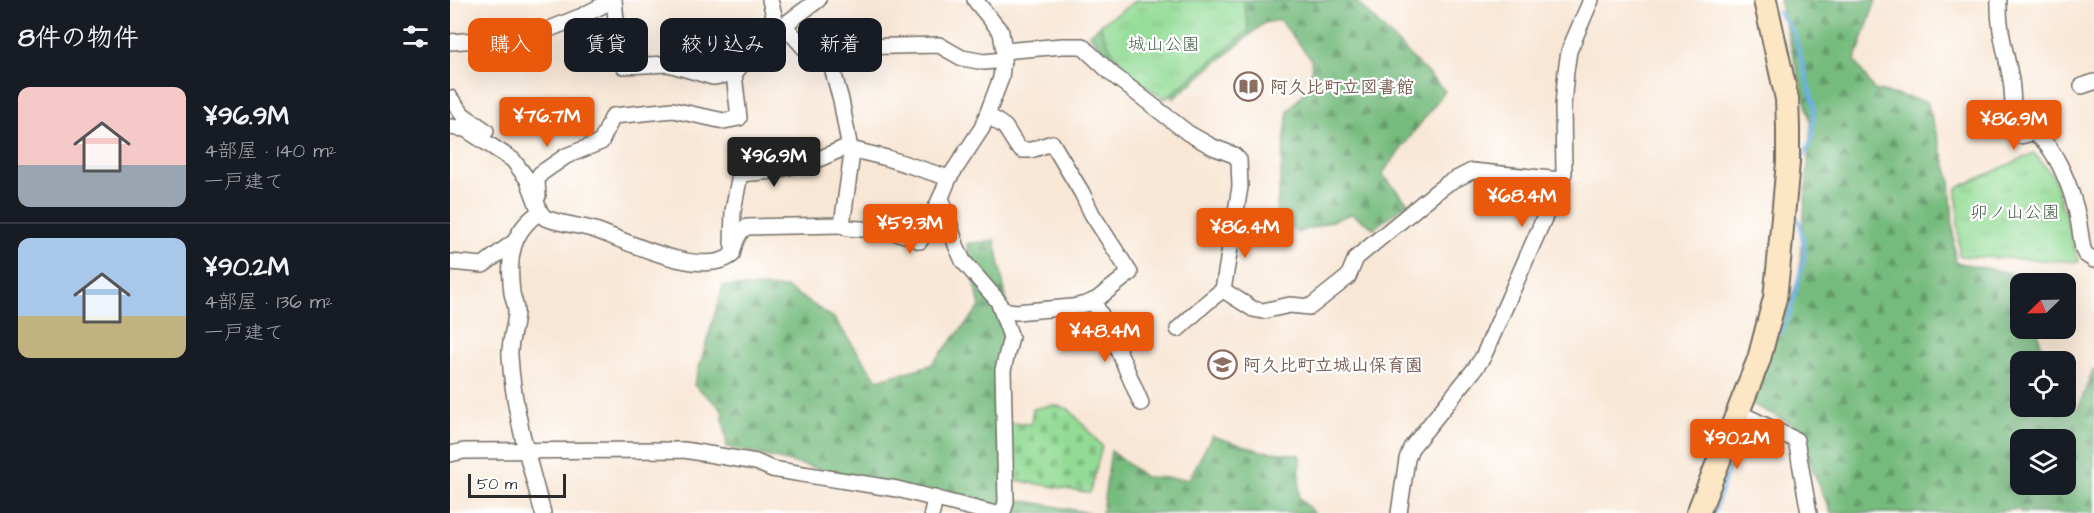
<!DOCTYPE html>
<html lang="ja">
<meta charset="utf-8">
<style>
body{margin:0;font-family:"Architects Daughter","Klee One",sans-serif;background:#20242c;color:#f1f3f6;height:100vh;display:flex;flex-direction:column;font-size:22px;white-space:nowrap}
*{box-sizing:border-box;margin:0}
p{font-size:20px;color:#9ea1a6}
.icon{flex:none;width:33px;height:33px;fill:none;stroke:currentColor;stroke-width:2;stroke-linecap:round;stroke-linejoin:round}
.map{position:relative;flex:1;overflow:hidden}
.details{display:flex;flex-direction:column;background:#171b24;width:450px}
.details>*{flex:none}
.hud{position:absolute;left:18px;top:18px;width:570px;height:54px;display:flex;gap:12px}
.needle{width:39px;rotate:247deg}
.tools{position:absolute;left:1560px;top:273px;display:grid;gap:12px}
.tools a{display:grid;place-items:center;width:66px;height:66px;border-radius:12px;background:#171b24;box-shadow:0 6px 24px #0002;font-size:30px}
.scale{position:absolute;left:18px;bottom:15px;width:98px;box-sizing:border-box;padding-left:6px;border:3px solid #2b2b2b;border-top:0;font-size:16px;line-height:21px;white-space:nowrap;color:#2b2b2b;-webkit-text-stroke:4px #fff;paint-order:stroke}
.price{position:absolute;translate:-50% -51px;padding:0 14px;border-radius:6px;background:#ea580c;color:#fff;font-size:20px;line-height:39px;filter:drop-shadow(0 2px 3px #0008)}
.price::after{content:'';position:absolute;left:50%;top:36px;width:18px;height:14px;margin-left:-9px;background:inherit;clip-path:polygon(0 0,100% 0,50% 100%)}
.price.selected{background:#222;color:#fff}
ul{padding:0;list-style:none}
li{display:flex;align-items:center;gap:18px;height:150px;padding:0 18px}
li+li{border-top:2px solid #363941}
li span{display:grid;place-items:center;flex:none;width:168px;height:120px;border-radius:12px;color:#555}
li>.icon{margin-inline-start:auto}
span .icon{width:72px;height:72px;fill:#fffc;stroke-width:1}
li b{font-size:26px}
h2{display:flex;justify-content:space-between;align-items:center;height:72px;padding:0 18px;font-size:26px}
.chip{padding:0 21px;border-radius:12px;background:#171b24;box-shadow:0 6px 24px #0002;font-size:21px;line-height:54px}
.chip.selected{background:#ea580c;color:#fff}
main{display:flex;flex:1;min-height:0}
.map>svg:first-child{display:block}
</style>
<main>
<section class="details">
<h2>8件の物件<svg class="icon" aria-label="filters" viewBox="0 0 24 24"><path d="M4 7h16M4 17h16"/><circle cx="9" cy="7" r="2"/><circle cx="15" cy="17" r="2"/></svg></h2>
<ul>
<li><span style="background:linear-gradient(#f6c9c9 65%,#9aa5b1 0)"><svg class="icon" aria-label="home" viewBox="0 0 24 24"><path d="M3 11l9-7 9 7M6 9v11h12V9"/></svg></span><div><b>¥96.9M</b><p>4部屋 · 140 m²</p><p>一戸建て</p></div></li>
<li><span style="background:linear-gradient(#a9c7e8 65%,#c2b280 0)"><svg class="icon" aria-label="home" viewBox="0 0 24 24"><path d="M3 11l9-7 9 7M6 9v11h12V9"/></svg></span><div><b>¥90.2M</b><p>4部屋 · 136 m²</p><p>一戸建て</p></div></li>
</ul>
</section>
<div class="map">
<svg width="1644" height="513" viewBox="0 0 1644 513">
<defs>
<pattern id="forest-firs" width="22" height="20" patternUnits="userSpaceOnUse" patternTransform="scale(1.5)"><rect width="22" height="20" fill="#76bb7e"/><path d="M5 1l3.5 6h-7zM16 11l3.5 6h-7z" fill="#619867"/></pattern>
<pattern id="cemetery-stones" width="16" height="16" patternUnits="userSpaceOnUse" patternTransform="scale(1.5)"><rect width="16" height="16" fill="#93db95"/><path d="M2 7V4a2 2 0 0 1 4 0v3zM10 15v-3a2 2 0 0 1 4 0v3z" fill="#7fbc81"/></pattern>
<pattern id="park-tufts" width="24" height="20" patternUnits="userSpaceOnUse" patternTransform="scale(1.5)"><rect width="24" height="20" fill="#93db95"/><path d="M3 7l-1-3M5 7V3M7 7l1-3M15 17l-1-3M17 17v-4M19 17l1-3" fill="none" stroke="#7fbc81"/></pattern>
</defs>
<rect width="100%" height="100%" fill="#fff"/>
<filter id="ink" filterUnits="userSpaceOnUse"><feTurbulence type="fractalNoise" baseFrequency=".0167" numOctaves="2"/><feDisplacementMap in="SourceGraphic" scale="12" xChannelSelector="R" yChannelSelector="G"/><feConvolveMatrix kernelMatrix="1 2 1 2 8 2 1 2 1" color-interpolation-filters="sRGB"/></filter>
<filter id="wash" filterUnits="userSpaceOnUse"><feTurbulence type="fractalNoise" baseFrequency=".008" numOctaves="4" result="noise"/><feDisplacementMap in="SourceGraphic" scale="24" xChannelSelector="R" yChannelSelector="G"/><feGaussianBlur stdDeviation="1.35" result="paint"/><feColorMatrix in="noise" values="0 0 0 0 0 0 0 0 0 0 0 0 0 0 0 0 0 1.4 0 .05"/><feComposite in="paint" operator="in"/></filter>
<g filter="url(#wash)">
<rect width="100%" height="100%" fill="#f8e7d5"/>
<g fill="url(#forest-firs)" stroke="#507354" stroke-width="1.5" fill-rule="evenodd">
<polygon points="687,0 905,0 995,91 932,174 958,203 924,228 902,214 847,233 826,215 838,111 862,83 861,59 830,20 814,23 723,99 699,70 659,58 639,34"/>
<path d="M1329,0H1426L1405,61L1424,90L1477,102L1500,179L1505,262L1576,276L1578,283L1570,284V328L1587,329L1595,361L1570,362V406L1628,408L1644,368V513H1571L1568,509L1537,513H1381L1343,424L1299,403L1349,278L1361,124ZM1570,440H1616V484H1570Z"/>
<polygon points="545,240 557,303 552,342 559,498 641,513 545,513 543,510 277,447 272,409 244,385 273,286 337,288 384,318 427,380 481,365 530,307 517,244"/>
<polygon points="762,436 811,451 850,455 849,498 864,513 652,513 661,451 695,477 739,479"/>
</g>
<polygon fill="url(#cemetery-stones)" stroke="#5f8360" stroke-width="1.5" points="603,405 619,409 652,446 640,493 559,479 559,423 581,424 583,409"/>
<g fill="url(#park-tufts)" stroke="#5f8360" stroke-width="1.5">
<path d="M688,0H793L799,30L715,99C687,81 659,58 650,24Z"/>
<polygon points="1584,153 1603,176 1629,262 1509,256 1507,188"/>
</g>
<g fill="none" stroke-linecap="round" stroke-linejoin="round">
<g stroke="#6cafe1" stroke-width="4">
<polyline points="1328,12 1343,31 1364,104 1362,136 1359,146 1348,166"/>
<polyline points="1326,338 1332,330 1340,314 1355,254 1350,223 1344,213 1344,210"/>
<polyline points="1264,513 1283,454"/>
</g>
</g>
</g>
<g filter="url(#ink)">
<g fill="none" stroke-linecap="round" stroke-linejoin="round">
<defs>
<g id="street">
<polyline points="164,0 170,60 173,66 219,64 263,77 284,74 304,50 327,27 320,0"/>
<polyline points="525,0 551,32 554,51 551,78 532,128 499,178 491,197 506,245 513,261 548,301 561,337 553,370 556,502 554,509 549,513"/>
<path d="M1549,0C1548,30 1556,52 1561,80C1564,99 1561,119 1570,136L1583,133C1603,143 1618,181 1624,202C1629,217 1630,234 1633,249L1635,254L1644,260"/>
<polyline points="327,27 334,25 368,0"/>
<polyline points="0,42 82,36 132,16 163,0"/>
<polyline points="554,51 613,46 632,46 662,74 738,133 763,147 784,155 789,160 790,187 773,290 803,309 813,311 840,305 860,307 898,277 906,258 986,192 998,183 1022,171 1111,180"/>
<polyline points="379,57 385,51 402,47 489,45 512,58 534,62 553,60"/>
<polyline points="1632,86 1644,82"/>
<polyline points="0,98 13,115 36,131"/>
<polyline points="538,115 555,127 567,146 572,150 581,150 602,143 632,193 642,214 680,273 646,300 636,304 622,307 566,312 552,310"/>
<path d="M0,127L15,129L63,160L78,180L90,212L95,218C111,224 128,225 145,230C177,241 252,279 282,255C284,244 287,232 297,227L392,225L401,161L400,149L437,158L499,178"/>
<polyline points="88,196 87,181 90,174 116,156 151,142 163,116 223,110 274,121 289,118 284,74"/>
<path d="M90,212C60,232 58,260 62,293C63,299 66,305 66,311C66,327 59,340 60,356C63,409 79,462 93,513"/>
<path d="M392,225L398,228C422,230 448,229 470,241L491,197"/>
<polyline points="282,243 283,211 290,174 323,171 369,159 394,148 400,149 391,100 379,57 357,51 334,25"/>
<polyline points="0,262 33,265 64,242"/>
<polyline points="643,301 660,331 691,403"/>
<path d="M728,329C743,316 756,301 773,290"/>
<polyline points="1287,412 1346,440 1359,513"/>
<polyline points="0,454 14,451 234,450 306,462 322,469 346,473 447,489 542,513"/>
<polyline points="482,513 485,498"/>
<polyline points="949,513 957,459 961,448 1024,370 1033,357 1114,173 1113,106 1116,71 1119,51 1141,0"/>
</g>
<polyline id="secondary" points="1248,513 1309,359 1325,298 1329,261 1338,162 1338,128 1337,99 1315,0"/>
</defs>
<use href="#street" stroke="#736d66" stroke-width="18"/>
<use href="#secondary" stroke="#736d66" stroke-width="26"/>
<use href="#street" stroke="#fff" stroke-width="15"/>
<use href="#secondary" stroke="#fce6c4" stroke-width="22"/>
</g>
</g>
<defs>
<symbol id="library-ring" viewBox="-11 -11 22 22"><circle r="9.5" fill="#fff" stroke="#8d6e63" stroke-width="1.5"/><path d="M-6-4Q-3-5.5-.7-3.5V5Q-3 3-6 4ZM6-4Q3-5.5 .7-3.5V5Q3 3 6 4Z" fill="#8d6e63"/></symbol>
<symbol id="school-ring" viewBox="-11 -11 22 22"><circle r="9.5" fill="#fff" stroke="#8d6e63" stroke-width="1.5"/><path d="M0-5L7-2L0 1L-7-2ZM-4 1L0 2.5L4 1V4Q0 6-4 4Z" fill="#8d6e63"/></symbol>
</defs>
<g fill-rule="evenodd">
<use href="#library-ring" x="782" y="70" width="33" height="33"/>
<use href="#school-ring" x="756" y="348" width="33" height="33"/>
</g>
<g text-anchor="middle" stroke-width="4.5" stroke-linejoin="round" paint-order="stroke">
<g font-size="18" fill="#4a604b" stroke="#fff">
<text x="714" y="50">城山公園</text>
<text x="1565" y="218">卯ノ山公園</text>
</g>
<g font-size="18" font-weight="bold" fill="#785e54" stroke="#fff" text-anchor="start">
<text x="820" y="93">阿久比町立図書館</text>
<text x="793" y="371">阿久比町立城山保育園</text>
</g>
</g>
</svg>
<div class="tools">
<a><svg class="needle" viewBox="-14 -14 28 28"><path d="M0-13l5 13h-10z" fill="#e53935"/><path d="M0 13l5-13h-10z" fill="#9ea1a6"/></svg></a>
<a><svg class="icon" aria-label="locate" viewBox="0 0 24 24"><circle cx="12" cy="12" r="6"/><path d="M12 2v4M12 18v4M2 12h4M18 12h4"/></svg></a>
<a><svg class="icon" aria-label="layers" viewBox="0 0 24 24"><path d="M12 4l9 5-9 5-9-5zM3 14l9 5 9-5"/></svg></a>
</div>
<div class="scale">50 m</div>
<b class="price" style="left:97px;top:148px">¥76.7M</b>
<b class="price" style="left:1564px;top:151px">¥86.9M</b>
<b class="price selected" style="left:324px;top:188px">¥96.9M</b>
<b class="price" style="left:1072px;top:228px">¥68.4M</b>
<b class="price" style="left:460px;top:255px">¥59.3M</b>
<b class="price" style="left:795px;top:259px">¥86.4M</b>
<b class="price" style="left:655px;top:363px">¥48.4M</b>
<b class="price" style="left:1287px;top:470px">¥90.2M</b>
<div class="hud">
<a class="chip selected">購入</a>
<a class="chip">賃貸</a>
<a class="chip">絞り込み</a>
<a class="chip">新着</a>
</div>
</div>
</main>
